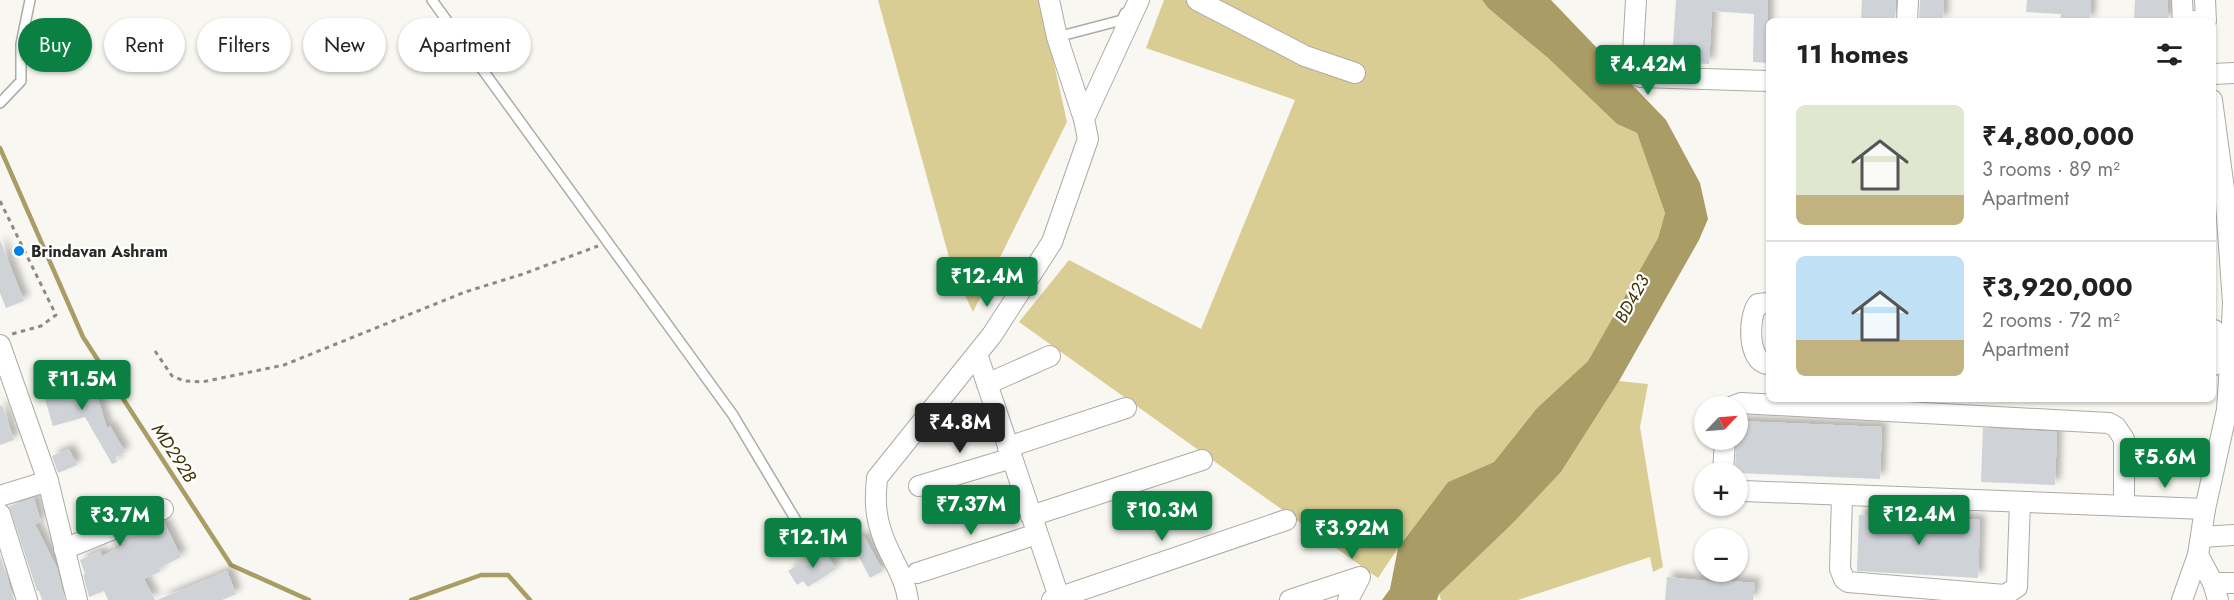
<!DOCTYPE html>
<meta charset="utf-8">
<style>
body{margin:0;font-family:Jost,sans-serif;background:#f2f2f2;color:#222;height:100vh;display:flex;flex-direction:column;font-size:22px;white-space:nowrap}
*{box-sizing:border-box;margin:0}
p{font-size:20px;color:#767676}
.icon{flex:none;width:33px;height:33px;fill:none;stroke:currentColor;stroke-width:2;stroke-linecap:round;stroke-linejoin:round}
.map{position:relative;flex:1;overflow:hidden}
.side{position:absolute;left:1766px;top:18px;width:450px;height:384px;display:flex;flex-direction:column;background:#fff;border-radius:9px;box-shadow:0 2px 4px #0004}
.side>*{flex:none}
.banner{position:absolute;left:18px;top:18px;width:570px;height:54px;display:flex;gap:12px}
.needle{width:39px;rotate:65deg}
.tools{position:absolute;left:1694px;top:396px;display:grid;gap:12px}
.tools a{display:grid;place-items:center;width:54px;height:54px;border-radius:50%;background:#fff;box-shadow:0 2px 4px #0004;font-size:30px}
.price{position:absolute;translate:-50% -51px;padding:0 14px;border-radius:6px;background:#0b8043;color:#fff;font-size:20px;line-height:39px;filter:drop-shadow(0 2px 3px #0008)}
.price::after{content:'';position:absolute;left:50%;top:36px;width:18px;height:14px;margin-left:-9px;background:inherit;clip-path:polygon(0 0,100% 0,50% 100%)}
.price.selected{background:#222;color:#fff}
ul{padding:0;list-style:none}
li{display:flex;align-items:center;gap:18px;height:150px;padding:0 30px}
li+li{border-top:2px solid #e0e0e0}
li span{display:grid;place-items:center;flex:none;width:168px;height:120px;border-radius:9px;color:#555}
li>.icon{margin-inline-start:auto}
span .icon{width:72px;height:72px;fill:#fffc;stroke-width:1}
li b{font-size:26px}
h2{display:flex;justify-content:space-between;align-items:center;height:72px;padding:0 30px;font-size:26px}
.chip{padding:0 21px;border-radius:27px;background:#fff;box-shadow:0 2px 4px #0004;font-size:21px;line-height:54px}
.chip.selected{background:#0b8043;color:#fff}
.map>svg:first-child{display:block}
</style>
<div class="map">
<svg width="2234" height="600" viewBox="0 0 2234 600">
<defs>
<filter id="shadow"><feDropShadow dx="5.5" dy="-5.5" stdDeviation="3" flood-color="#0004"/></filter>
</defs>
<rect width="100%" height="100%" fill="#f8f7f1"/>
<g fill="#dacd94">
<polygon points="878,0 1040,0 1067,122 973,312 952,268"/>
<polygon points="1164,0 1482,0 1488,8 1548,58 1617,124 1637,133 1665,213 1658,238 1588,361 1537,408 1494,462 1448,482 1398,548 1378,578 1019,322 1069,260 1201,329 1295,100 1146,48"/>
<polygon points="1619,381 1648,384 1640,427 1663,567 1653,572 1650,557 1518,600 1441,600 1439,594 1512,524 1561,472"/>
</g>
<polygon fill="#aa9c65" points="1482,0 1551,0 1666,120 1700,183 1708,219 1699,240 1619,381 1561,472 1512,524 1439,594 1437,600 1382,600 1390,589 1398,548 1448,482 1494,462 1537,408 1588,361 1658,238 1665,213 1637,133 1617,124 1548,58 1488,8"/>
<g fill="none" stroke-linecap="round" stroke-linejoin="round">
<g stroke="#aa9c65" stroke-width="4.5">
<polyline points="0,148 83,337 231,565 309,600"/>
<polyline points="411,600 481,575 508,575 530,600"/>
</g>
</g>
<g fill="#cfd3d8" filter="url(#shadow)">
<polygon points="1676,0 1768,0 1768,63 1753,62 1754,14 1712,11 1709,64 1672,62"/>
<polygon points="1862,0 1896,0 1895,18 1890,18 1890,21 1861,21"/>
<polygon points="1920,0 1944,0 1943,21 1919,20"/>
<polygon points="2027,0 2091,0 2090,21 2060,21 2061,14 2026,12"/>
<polygon points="2135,0 2168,0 2168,21 2134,21"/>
<polygon points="0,240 24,301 6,308 0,293"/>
<polygon points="91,375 107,428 110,426 125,452 116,457 117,462 112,464 85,417 53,426 42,389"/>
<polygon points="2,405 14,440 0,445 0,406"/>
<polygon points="1737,421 1882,427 1880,479 1737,473 1735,472"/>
<polygon points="1983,428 2057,432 2055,485 1981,482"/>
<polygon points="69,449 77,465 58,473 52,456"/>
<polygon points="34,498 41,522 35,524 57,568 65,600 42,600 39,591 37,591 9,506"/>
<polygon points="1859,515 1980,520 1978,578 1857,571"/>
<polygon points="164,522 181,557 159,568 161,571 144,579 155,600 108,600 104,591 89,597 83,575 85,574 80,560 100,551 102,556 125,545 123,540"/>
<polygon points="864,536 883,571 870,578 851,542"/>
<polygon points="823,548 836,569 808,587 803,581 797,585 788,571"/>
<polygon points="0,556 0,555 14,600 0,600"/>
<polygon points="227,571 236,594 222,600 157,600"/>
<polygon points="1667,577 1717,582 1717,580 1755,583 1753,600 1665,600"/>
</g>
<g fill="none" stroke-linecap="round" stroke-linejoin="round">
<defs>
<g id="lane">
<polyline points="432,0 733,415 800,527"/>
<polyline points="1057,37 1122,20 1125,13"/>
<polyline points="0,103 21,81 21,44 30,0"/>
</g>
<g id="street">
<polyline points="1049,0 1057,37 1084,119"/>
<polyline points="1197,0 1305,56 1355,73"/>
<polyline points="1636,0 1632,70 1641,77 1768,81"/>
<polyline points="2182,0 2183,21 2206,21 2205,0"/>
<polyline points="1907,21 1908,0"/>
<polyline points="2212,74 2234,73"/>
<path d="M1768,303L1758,304C1748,316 1747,362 1768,364"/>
<polyline points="2214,330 2214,365"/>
<polyline points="0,345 48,481 77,600"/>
<polyline points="977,354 1060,600"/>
<polyline points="987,384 1050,356"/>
<polyline points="1733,406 1741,403 2109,423 2116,427 2124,439 2124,506"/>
<polyline points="1008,447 1126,408"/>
<polyline points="1723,472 1725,440"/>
<polyline points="919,486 1012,458"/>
<polyline points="1737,489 1743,491 2205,509"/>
<polyline points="1842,495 1840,569 1844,579 1848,582 2005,595 2017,587 2020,502"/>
<polyline points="0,496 48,481"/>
<polyline points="0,514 27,600"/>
<polyline points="1031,516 1202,460"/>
<polyline points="2201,537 2234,535"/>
<polyline points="64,549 163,509"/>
<polyline points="2198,555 2213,583 2218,600"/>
<polyline points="917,573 1037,534"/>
<polyline points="2213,583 2234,583"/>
<path d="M908,600C905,575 890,558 882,534C875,515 875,498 877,478L992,335L1052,242L1088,139L1084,119L1139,0"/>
<polyline points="1052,600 1286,520"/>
<polyline points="1290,600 1360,577 1348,600"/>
<polyline points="2182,600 2198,555 2205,509 2227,410 2230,363 2233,303 2226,204 2212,100"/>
</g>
</defs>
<use href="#lane" stroke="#acaba6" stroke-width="12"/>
<use href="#street" stroke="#acaba6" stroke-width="22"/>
<g stroke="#8b8b86" stroke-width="3" stroke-dasharray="4.5 4.5" stroke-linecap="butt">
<polyline points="0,201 56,315 41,326 12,334"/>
<polyline points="155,351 172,376 184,381 202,382 284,365 465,292 523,274 598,246"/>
</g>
<use href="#lane" stroke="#fff" stroke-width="9"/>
<use href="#street" stroke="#fff" stroke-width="20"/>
</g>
<circle fill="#0080e6" stroke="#fff" stroke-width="2" cx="19" cy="251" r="6"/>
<g text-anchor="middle" stroke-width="4.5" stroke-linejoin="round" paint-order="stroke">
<g font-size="16" font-weight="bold" fill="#282825" stroke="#fff" text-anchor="start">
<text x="31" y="257">Brindavan Ashram</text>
</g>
<g font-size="18" font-style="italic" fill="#3f3506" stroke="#fff">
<text transform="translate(1632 299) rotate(-61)" y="6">BD423</text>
<text transform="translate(174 453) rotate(57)" y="6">MD292B</text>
</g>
</g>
</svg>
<div class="tools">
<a><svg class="needle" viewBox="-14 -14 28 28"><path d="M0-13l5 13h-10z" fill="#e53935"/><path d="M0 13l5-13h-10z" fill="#767676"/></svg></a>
<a>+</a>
<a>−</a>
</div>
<b class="price" style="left:1648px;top:96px">₹4.42M</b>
<b class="price" style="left:987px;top:308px">₹12.4M</b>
<b class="price" style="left:82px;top:411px">₹11.5M</b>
<b class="price selected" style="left:960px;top:454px">₹4.8M</b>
<b class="price" style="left:2165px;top:489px">₹5.6M</b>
<b class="price" style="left:971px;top:536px">₹7.37M</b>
<b class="price" style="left:1162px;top:542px">₹10.3M</b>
<b class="price" style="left:1919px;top:546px">₹12.4M</b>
<b class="price" style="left:120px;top:547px">₹3.7M</b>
<b class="price" style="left:1352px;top:560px">₹3.92M</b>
<b class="price" style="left:813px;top:569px">₹12.1M</b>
<div class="banner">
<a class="chip selected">Buy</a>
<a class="chip">Rent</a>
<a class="chip">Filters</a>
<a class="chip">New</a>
<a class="chip">Apartment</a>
</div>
<section class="side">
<h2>11 homes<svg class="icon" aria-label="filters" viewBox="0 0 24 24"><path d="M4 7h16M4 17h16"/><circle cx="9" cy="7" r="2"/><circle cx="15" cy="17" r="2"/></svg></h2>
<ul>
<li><span style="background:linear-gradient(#dfe7d0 75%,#c2b280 0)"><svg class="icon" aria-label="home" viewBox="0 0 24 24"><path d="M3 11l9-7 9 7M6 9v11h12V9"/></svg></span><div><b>₹4,800,000</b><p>3 rooms · 89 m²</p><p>Apartment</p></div></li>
<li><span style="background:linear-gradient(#bfe0f5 70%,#c2b280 0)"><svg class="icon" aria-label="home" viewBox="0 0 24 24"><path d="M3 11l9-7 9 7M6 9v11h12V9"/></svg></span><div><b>₹3,920,000</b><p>2 rooms · 72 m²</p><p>Apartment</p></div></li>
</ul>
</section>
</div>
